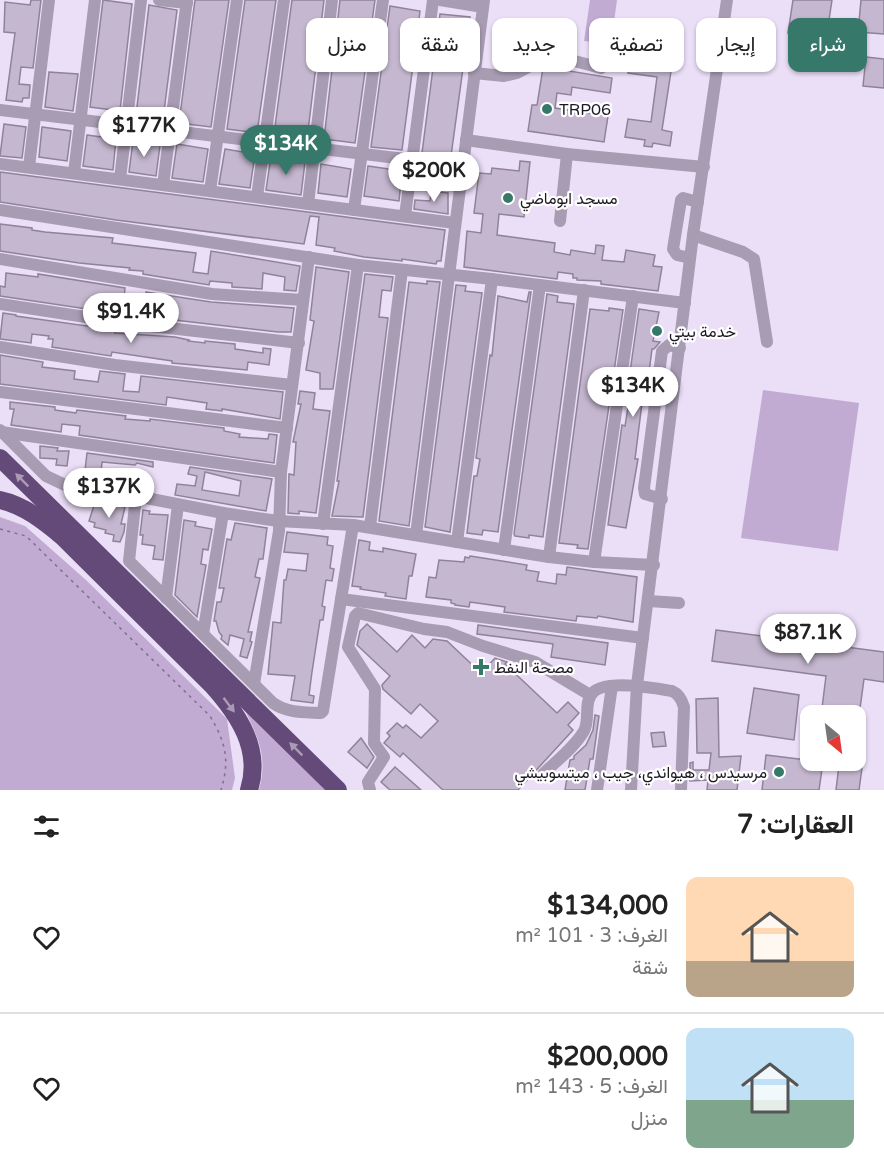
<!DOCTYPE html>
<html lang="ar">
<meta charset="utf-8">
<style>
body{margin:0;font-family:"Varela Round",Vazirmatn,sans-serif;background:#f2f2f2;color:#222;direction:rtl;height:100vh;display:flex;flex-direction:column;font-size:22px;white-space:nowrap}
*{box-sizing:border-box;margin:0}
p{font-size:20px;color:#767676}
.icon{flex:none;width:33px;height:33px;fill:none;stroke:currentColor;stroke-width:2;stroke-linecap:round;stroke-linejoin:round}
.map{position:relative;height:790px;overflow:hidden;direction:ltr}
.sheet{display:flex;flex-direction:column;background:#fff;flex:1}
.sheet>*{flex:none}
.top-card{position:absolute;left:18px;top:18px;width:849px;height:54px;direction:rtl;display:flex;gap:12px}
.needle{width:39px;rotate:151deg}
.tools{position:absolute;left:800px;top:705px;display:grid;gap:12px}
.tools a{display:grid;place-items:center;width:66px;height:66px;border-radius:12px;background:#fff;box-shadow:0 2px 4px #0004;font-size:30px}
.price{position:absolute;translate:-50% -51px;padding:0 14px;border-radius:21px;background:#fff;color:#222;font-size:20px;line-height:39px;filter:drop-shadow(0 2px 3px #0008)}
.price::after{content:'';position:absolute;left:50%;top:36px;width:18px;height:14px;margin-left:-9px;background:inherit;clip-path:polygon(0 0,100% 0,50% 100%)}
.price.selected{background:#367869;color:#fff}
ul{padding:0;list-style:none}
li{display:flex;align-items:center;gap:18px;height:150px;padding:0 30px}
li+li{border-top:2px solid #e0e0e0}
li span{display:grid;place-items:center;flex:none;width:168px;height:120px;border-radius:12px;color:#555}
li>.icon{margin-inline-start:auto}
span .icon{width:72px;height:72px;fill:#fffc;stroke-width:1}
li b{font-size:26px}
h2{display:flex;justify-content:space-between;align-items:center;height:72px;padding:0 30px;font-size:26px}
.chip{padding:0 21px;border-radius:12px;background:#fff;box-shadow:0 2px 4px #0004;font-size:21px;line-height:54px}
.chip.selected{background:#367869;color:#fff}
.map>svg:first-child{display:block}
</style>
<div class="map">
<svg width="884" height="790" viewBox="0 0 884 790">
<rect width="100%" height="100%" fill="#ebdef7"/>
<g fill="#c1abd3">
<polygon points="590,0 617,0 611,44 584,41"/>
<polygon points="763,390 859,403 838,551 741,538"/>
<polygon points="0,517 25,526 86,580 227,719 235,778 232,790 0,790"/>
<path d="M241,702L330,790H259C269,754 256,734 241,702Z"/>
</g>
<g fill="#c4b7cf" stroke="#8f8299" stroke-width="1.5" fill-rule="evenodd">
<polygon points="31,0 41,0 33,68 21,67 19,84 30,85 29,98 23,98 22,102 6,100 15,33 4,32 5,2 30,5"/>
<polygon points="103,0 132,4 120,111 90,107"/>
<polygon points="195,0 229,0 211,127 179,123"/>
<polygon points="245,0 276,0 257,133 227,129"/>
<polygon points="292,0 324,0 307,139 274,134"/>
<polygon points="340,0 375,0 355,143 324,139"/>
<polygon points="793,0 832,0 829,20 835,21 833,39 788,33"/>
<polygon points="861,0 884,0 884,34 858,32"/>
<polygon points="149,5 177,10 163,119 136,115"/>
<polygon points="390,6 420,11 402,150 371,147"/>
<polygon points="440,14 470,17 451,156 422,153"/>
<polygon points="866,57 884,59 884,88 863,86"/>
<polygon points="630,59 672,65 662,130 672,132 670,146 653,143 652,147 644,146 645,140 625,137 628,119 651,122 657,77 628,73"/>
<polygon points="545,67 612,78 610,93 572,87 571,95 557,93 555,108 608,116 604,142 528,131 532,105 537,105 543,68"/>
<polygon points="49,72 78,74 73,111 45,107"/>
<polygon points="4,124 26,127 22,158 0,156"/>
<polygon points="42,127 71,131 67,161 39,157"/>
<polygon points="87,135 116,139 113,170 83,166"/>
<polygon points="133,141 160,145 156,176 129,172"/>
<polygon points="177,144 208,149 203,182 172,178"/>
<polygon points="225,149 255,154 250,188 219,184"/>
<polygon points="271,156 305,162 301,195 266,190"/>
<polygon points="520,161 530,162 524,217 499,214 497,235 555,243 554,252 570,255 571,250 595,254 596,245 604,246 602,260 624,262 626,250 655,255 653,266 662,267 658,291 601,284 601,281 577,280 577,278 573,278 573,274 558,272 557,279 464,267 467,231 481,233 483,214 474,213 479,173 491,174 492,168 519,171"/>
<polygon points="321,164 351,169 347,197 318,193"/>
<polygon points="368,166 402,171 399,201 364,196"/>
<polygon points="0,172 445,230 441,261 437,261 436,264 402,259 402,261 364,257 334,251 335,248 316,245 319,217 310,216 304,244 116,220 0,202"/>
<polygon points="431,191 448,193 448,214 414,209 415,200 430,201"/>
<polygon points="0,224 32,228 32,230 45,232 113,238 112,243 196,253 193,272 208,274 211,251 300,266 296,291 284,290 285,277 263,273 262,289 232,287 232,283 210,281 209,285 143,274 143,271 129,270 130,268 79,263 0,251"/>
<polygon points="316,267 349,272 333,389 320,389 320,373 306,370 314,321 310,320"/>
<polygon points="6,273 38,277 38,274 125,288 124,299 127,300 126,312 87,309 0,296 0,286 5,287"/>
<polygon points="365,274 393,277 391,291 382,290 379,317 388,318 363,517 332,516 339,481 337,481"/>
<polygon points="427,281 440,282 409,526 379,521 409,282 427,284"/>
<polygon points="456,285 466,286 465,291 482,293 450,532 425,527"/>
<polygon points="146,292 211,302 294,308 291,332 278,332 140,316 142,304 145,305"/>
<polygon points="529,292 531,292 498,532 483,530 482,535 467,533 474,476 477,476 480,459 476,458 490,355 492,356 498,296 527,302"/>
<polygon points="547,294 558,296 557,302 574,304 543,537 529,535 529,538 515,536 514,534"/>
<polygon points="609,308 623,310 588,549 577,548 578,545 559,543 590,309 609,311"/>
<polygon points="639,309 659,312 653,341 660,342 654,349 652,349 645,403 642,403 635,459 638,459 626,528 608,525 622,425 625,426 629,401 626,400"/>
<polygon points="3,313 16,315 16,316 116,330 115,333 175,337 189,340 188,341 205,343 205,341 235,344 235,349 263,353 263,348 271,349 269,365 248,362 247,370 172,363 172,361 112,352 111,356 52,347 53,339 48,339 49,336 32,334 31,343 0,339"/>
<polygon points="0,355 43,362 42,367 75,371 74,379 98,382 100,371 125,374 123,391 139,392 141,376 283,392 280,419 222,409 222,411 206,409 207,403 167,397 166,405 0,384"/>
<polygon points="300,391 315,393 313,409 330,411 316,513 299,511 299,514 288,513 289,474 294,475 296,442 293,442 301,404 298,404"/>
<polygon points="10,402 55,407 55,410 76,413 77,410 85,411 126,416 125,419 150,421 150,419 224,428 224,431 240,434 239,437 268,439 269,434 277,435 274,463 79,435 80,426 62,424 61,432 11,425 14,409 10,409"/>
<polygon points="40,446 58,448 57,451 69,451 67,466 56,465 57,459 40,458"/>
<polygon points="87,453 153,462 153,467 137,463 135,465 102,462 100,482 84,479"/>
<path d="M190,467L272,479L266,511L175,495L177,484L195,486L197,476L188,474ZM205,472L241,481L239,496L202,490Z"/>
<polygon points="95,502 125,507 121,524 125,524 124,532 120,542 113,541 114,535 105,533 106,530 94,527 95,523 89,521"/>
<polygon points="143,510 150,511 149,514 168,515 163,560 153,559 155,546 142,544 143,535 140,535"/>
<polygon points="184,520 196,522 195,526 212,529 208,550 203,549 201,564 206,565 197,617 175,595"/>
<polygon points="235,523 267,528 263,559 259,559 255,577 260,578 248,632 252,632 250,641 252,642 247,658 240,656 244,639 230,635 228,645 221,639 222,636 219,632 216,621 214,621 217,602 221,602 224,588 219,588 227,539 231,540"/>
<polygon points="287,532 328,537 327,545 333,546 330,568 334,569 332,581 326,580 322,606 325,607 323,620 320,620 312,672 309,695 314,696 313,703 291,700 295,676 268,674 273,622 281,623 284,580 286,580 288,569 306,571 308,554 284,552"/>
<polygon points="359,540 370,542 369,550 383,552 383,548 416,554 412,576 409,576 406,599 385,596 386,593 360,589 361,587 352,586"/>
<polygon points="470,556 527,565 526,570 539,572 537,581 556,584 557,574 566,575 567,567 637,577 633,622 598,616 597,618 577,616 576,621 504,612 505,607 470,602 469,607 455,605 455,604 451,603 451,600 426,597 429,577 436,578 439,560 464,562 465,557 469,558"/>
<polygon points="367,624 397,652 412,635 425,648 433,639 447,641 481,673 495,658 507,662 505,664 557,713 568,702 579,713 568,725 573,730 518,790 443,790 403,753 400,757 384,743 390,736 387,733 397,723 403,728 406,725 421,738 438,721 420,704 411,714 383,689 382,685 390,676 357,645 360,631"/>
<polygon points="478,625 608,643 605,665 551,657 553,644 477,634"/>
<polygon points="716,630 884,652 884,682 864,679 859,716 821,716 826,676 712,661"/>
<polygon points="754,688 799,695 794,740 747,733"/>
<polygon points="718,698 719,757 741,756 737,790 707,790 708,780 690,781 690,763 693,762 693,770 709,770 711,753 697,753 696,699"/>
<polygon points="595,715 599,716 593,759 590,759 585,790 565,790 570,760 574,759 574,756 586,745 593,730"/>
<polygon points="664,732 666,746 653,747 651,733"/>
<polygon points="361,738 374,757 367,768 348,752"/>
<polygon points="766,755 823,762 819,790 762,790"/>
<polygon points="839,765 862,768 859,790 836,790"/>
<polygon points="395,767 421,790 390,790 381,782"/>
</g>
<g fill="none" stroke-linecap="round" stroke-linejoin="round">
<path stroke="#7c7383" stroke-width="1.5" stroke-dasharray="3 4.5" stroke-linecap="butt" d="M0,529L26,536L210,716C226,743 230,760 221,790"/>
<g stroke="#a89cb3" stroke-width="12">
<polyline points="159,0 187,3"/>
<polyline points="440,0 483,7"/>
<polyline points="474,73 504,76 517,73 543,59 563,58 601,68"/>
<polyline points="0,110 463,166"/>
<polyline points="466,140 567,154 704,167"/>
<polyline points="0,164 455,223"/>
<polyline points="29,167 49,0"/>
<polyline points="74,173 95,0"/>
<polyline points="120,179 141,0"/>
<polyline points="163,185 187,0"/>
<polyline points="210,191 237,0"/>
<polyline points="257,197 284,0"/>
<polyline points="308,204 332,0"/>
<polyline points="0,210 358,265 492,279 685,303"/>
<polyline points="354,210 383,0"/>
<polyline points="405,216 433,0"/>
<polyline points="560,221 567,154"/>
<polyline points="693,235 743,252 754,259 767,342"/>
<polyline points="690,258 677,255 673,249 681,200 683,198 698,202"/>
<polyline points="0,259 212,294 303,300"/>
<polyline points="0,304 125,323 299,343"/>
<polyline points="0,347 115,365 292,385"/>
<polyline points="0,392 287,428"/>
<polyline points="0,430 46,476 65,485 115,492 223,513 278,521 353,525 549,557 594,562 654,565"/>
<polyline points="1,432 281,472"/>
<path d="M136,496L129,561L273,703C287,713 304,712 321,713L323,711L353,525"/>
<polyline points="662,499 645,494 644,488 662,351 669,345 680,348"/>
<polyline points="323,524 358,265"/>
<polyline points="370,527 402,270"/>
<polyline points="416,535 484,0"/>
<polyline points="457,542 492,279"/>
<polyline points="504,550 540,285"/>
<polyline points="549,557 584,290"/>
<polyline points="594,562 633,296"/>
<polyline points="166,598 178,505"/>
<polyline points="341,599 643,638"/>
<polyline points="649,601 679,603"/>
<polyline points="203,634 223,513"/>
<polyline points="254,684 279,531 281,472 309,257"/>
<path d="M542,775C556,761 574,748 584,731C590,720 584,705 591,695C601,678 655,688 672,691C679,694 682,700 684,707L681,790"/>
<polyline points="370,790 368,782 384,757 374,743 375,689 348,647 355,616 358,613 424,629 447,632 483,646 535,662 590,695"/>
<polyline points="597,790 612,686"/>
<polyline points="631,790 637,685 693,235 727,0"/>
</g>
<g stroke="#644a79" stroke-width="18">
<polyline points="0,458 338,790"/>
<path d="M0,500C24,505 45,522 63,537L212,685C238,714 262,749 249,790"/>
</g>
</g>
<defs><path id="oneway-solid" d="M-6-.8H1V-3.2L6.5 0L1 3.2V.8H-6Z" transform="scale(1.5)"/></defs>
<g fill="#aa9bb5">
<use href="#oneway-solid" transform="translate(22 480) rotate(-135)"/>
<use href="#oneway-solid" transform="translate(229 705) rotate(53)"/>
<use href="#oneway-solid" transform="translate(296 749) rotate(-135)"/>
</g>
<g fill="#367869" stroke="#fff" stroke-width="2">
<circle cx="547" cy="109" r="6"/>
<circle cx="508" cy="198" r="6"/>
<circle cx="657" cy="331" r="6"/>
<path d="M478 658h6v6h6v6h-6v6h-6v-6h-6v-6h6z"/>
<circle cx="779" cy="772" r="6"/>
</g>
<g text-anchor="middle" stroke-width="4.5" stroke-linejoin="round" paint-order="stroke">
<g font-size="16" fill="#1d1821" stroke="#fff" text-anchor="start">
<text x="559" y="115">TRP06</text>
<text x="520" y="204">مسجد ابوماضي</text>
<text x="669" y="337">خدمة بيتي</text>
<text x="494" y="673">مصحة النفط</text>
<text x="767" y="778" text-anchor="end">مرسيدس ، هيواندي، جيب ، ميتسوبيشي</text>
</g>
</g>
</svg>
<div class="tools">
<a><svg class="needle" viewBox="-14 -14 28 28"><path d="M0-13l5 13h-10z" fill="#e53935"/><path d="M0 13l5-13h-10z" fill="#767676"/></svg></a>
</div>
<b class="price" style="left:144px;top:158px">$177K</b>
<b class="price selected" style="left:286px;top:176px">$134K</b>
<b class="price" style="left:434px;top:203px">$200K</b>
<b class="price" style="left:131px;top:344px">$91.4K</b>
<b class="price" style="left:633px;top:418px">$134K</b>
<b class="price" style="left:109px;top:519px">$137K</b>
<b class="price" style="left:808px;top:665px">$87.1K</b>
<div class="top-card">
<a class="chip selected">شراء</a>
<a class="chip">إيجار</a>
<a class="chip">تصفية</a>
<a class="chip">جديد</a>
<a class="chip">شقة</a>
<a class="chip">منزل</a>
</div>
</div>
<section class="sheet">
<h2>العقارات: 7<svg class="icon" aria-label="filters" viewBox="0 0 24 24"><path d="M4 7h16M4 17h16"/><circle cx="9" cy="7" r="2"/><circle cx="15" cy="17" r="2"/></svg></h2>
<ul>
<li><span style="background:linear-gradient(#ffd9b3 70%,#b9a48a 0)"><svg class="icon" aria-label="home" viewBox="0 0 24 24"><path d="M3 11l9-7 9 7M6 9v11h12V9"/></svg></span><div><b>$134,000</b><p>الغرف: 3 · 101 m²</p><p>شقة</p></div><svg class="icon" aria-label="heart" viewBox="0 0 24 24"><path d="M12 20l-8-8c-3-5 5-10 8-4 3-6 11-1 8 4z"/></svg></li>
<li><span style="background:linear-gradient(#bfe0f5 60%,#7fa58c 0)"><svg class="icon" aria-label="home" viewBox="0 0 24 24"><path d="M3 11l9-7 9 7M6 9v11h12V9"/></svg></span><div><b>$200,000</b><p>الغرف: 5 · 143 m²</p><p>منزل</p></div><svg class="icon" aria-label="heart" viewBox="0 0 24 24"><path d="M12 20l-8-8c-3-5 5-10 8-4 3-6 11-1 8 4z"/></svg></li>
</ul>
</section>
